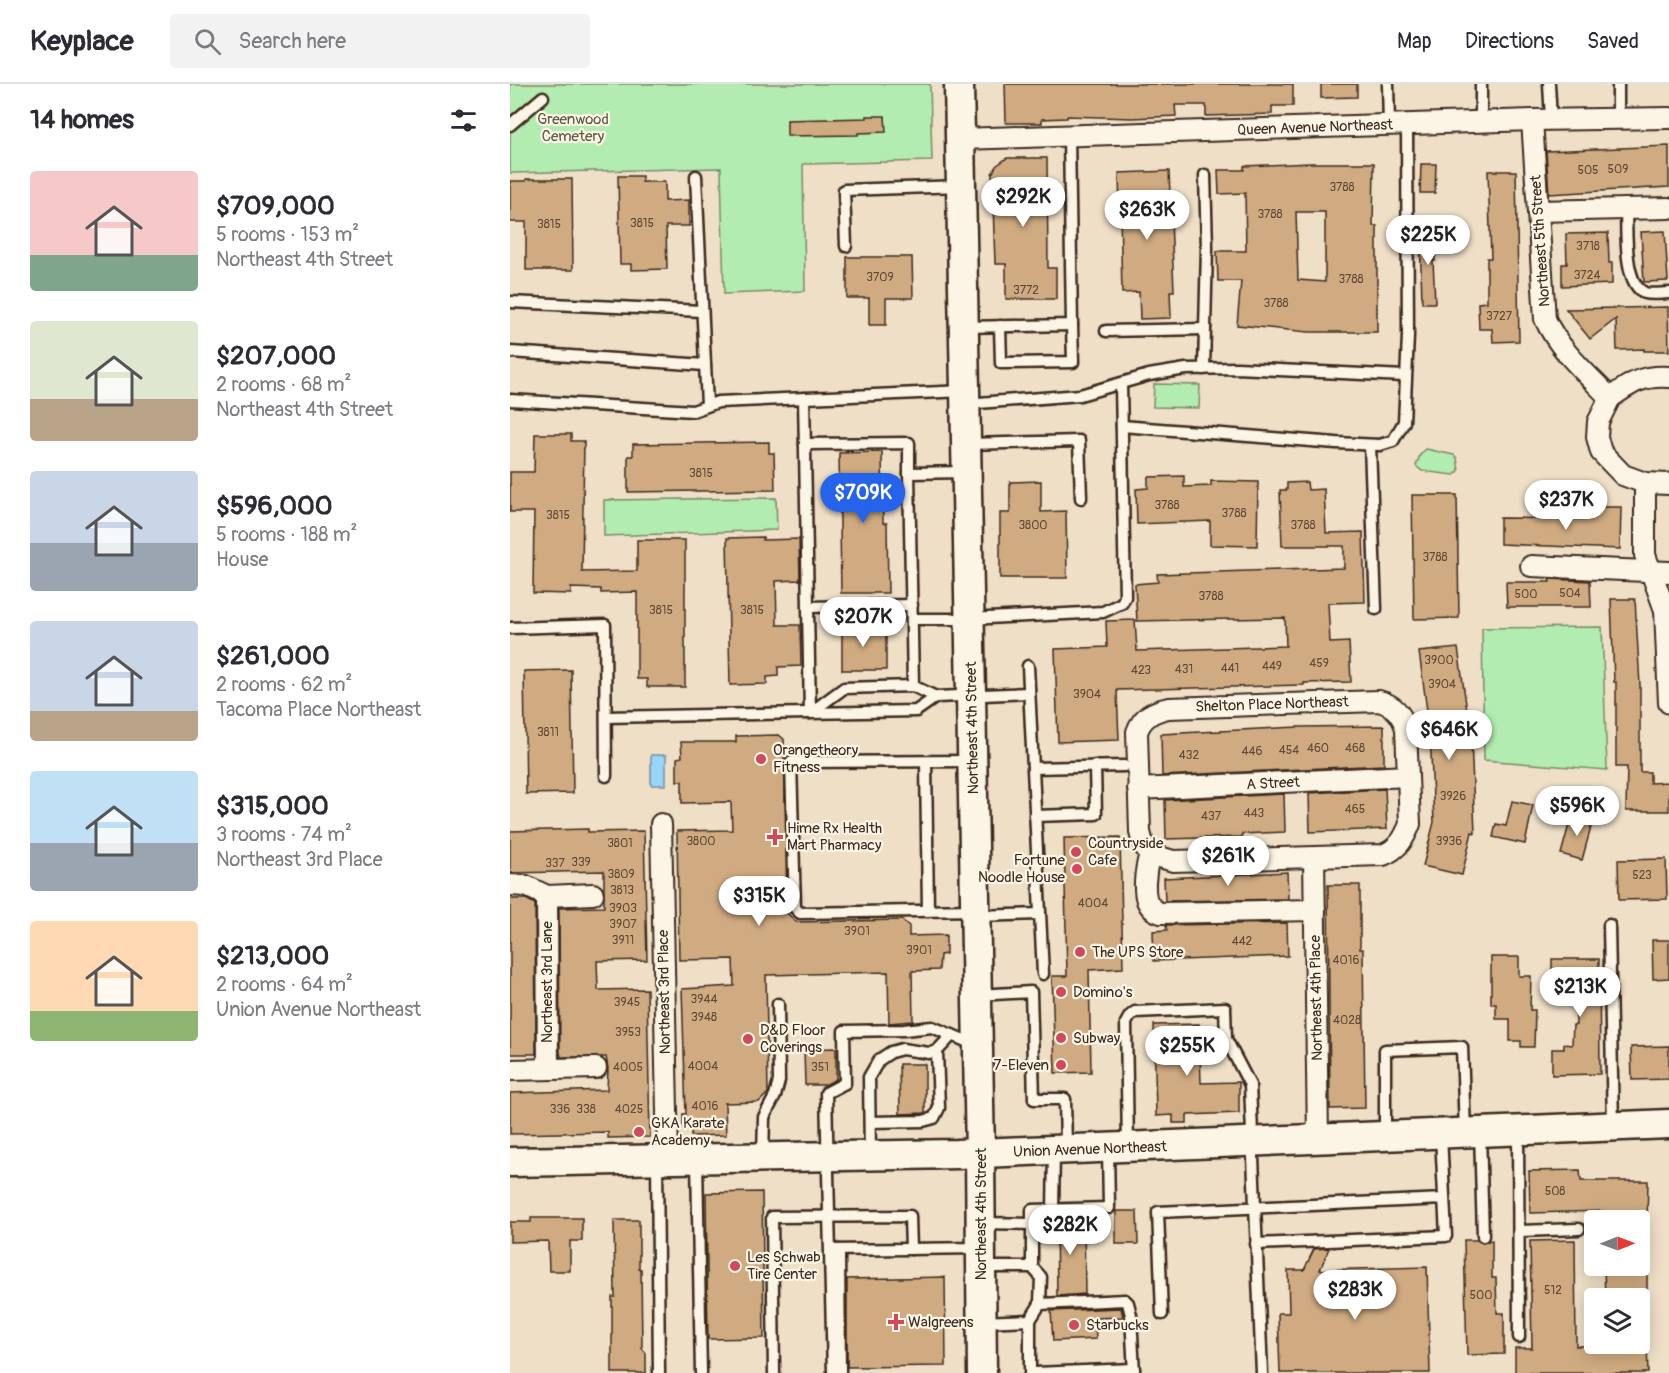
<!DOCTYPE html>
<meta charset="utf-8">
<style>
body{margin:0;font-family:Pangolin,sans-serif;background:#f2f2f3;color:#2b2b33;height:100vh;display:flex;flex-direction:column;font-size:22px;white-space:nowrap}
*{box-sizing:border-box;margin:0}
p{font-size:20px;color:#7c7c81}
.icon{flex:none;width:33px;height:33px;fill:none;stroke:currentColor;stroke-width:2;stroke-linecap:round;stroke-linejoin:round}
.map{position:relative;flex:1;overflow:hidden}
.drawer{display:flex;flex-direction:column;background:#fff;width:510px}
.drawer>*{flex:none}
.needle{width:39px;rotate:89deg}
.fabs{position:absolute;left:1074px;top:1126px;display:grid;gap:12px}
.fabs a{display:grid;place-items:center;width:66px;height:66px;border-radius:6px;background:#fff;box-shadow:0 3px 15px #0003;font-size:30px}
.price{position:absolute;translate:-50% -51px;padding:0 14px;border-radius:21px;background:#fff;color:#222;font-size:20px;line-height:39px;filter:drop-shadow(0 2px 3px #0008)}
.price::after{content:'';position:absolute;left:50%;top:36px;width:18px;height:14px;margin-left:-9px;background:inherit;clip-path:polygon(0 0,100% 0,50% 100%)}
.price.selected{background:#2563eb;color:#fff}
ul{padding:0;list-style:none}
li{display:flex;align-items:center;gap:18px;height:150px;padding:0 30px}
li span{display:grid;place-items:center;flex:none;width:168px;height:120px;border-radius:6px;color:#555}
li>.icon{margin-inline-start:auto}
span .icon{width:72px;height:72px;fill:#fffc;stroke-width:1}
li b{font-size:26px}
h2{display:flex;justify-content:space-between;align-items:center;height:72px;padding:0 30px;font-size:26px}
header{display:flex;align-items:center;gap:36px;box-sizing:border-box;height:84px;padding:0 30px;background:#fff;border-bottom:2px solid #e1e1e2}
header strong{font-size:28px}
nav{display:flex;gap:33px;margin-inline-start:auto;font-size:21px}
.search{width:420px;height:54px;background:#f2f2f3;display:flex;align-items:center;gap:15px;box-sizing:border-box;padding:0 21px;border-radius:6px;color:#7c7c81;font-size:22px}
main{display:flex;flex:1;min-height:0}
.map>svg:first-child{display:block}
</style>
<header>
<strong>Keyplace</strong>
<div class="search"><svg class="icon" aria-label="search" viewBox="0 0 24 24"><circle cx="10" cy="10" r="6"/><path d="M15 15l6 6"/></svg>Search here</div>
<nav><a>Map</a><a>Directions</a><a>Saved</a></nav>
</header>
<main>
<section class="drawer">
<h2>14 homes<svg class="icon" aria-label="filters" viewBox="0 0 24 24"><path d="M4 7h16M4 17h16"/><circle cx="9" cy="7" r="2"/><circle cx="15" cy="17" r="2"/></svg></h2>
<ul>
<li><span style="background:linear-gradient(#f6c9c9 70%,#7fa58c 0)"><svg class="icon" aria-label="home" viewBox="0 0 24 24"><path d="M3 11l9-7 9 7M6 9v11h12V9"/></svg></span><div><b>$709,000</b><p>5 rooms · 153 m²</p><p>Northeast 4th Street</p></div></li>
<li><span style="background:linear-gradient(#dfe7d0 65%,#b9a48a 0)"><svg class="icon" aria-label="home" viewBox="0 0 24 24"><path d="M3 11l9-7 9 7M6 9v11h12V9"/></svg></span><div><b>$207,000</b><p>2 rooms · 68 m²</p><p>Northeast 4th Street</p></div></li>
<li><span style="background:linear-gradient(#c9d6e8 60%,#9aa5b1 0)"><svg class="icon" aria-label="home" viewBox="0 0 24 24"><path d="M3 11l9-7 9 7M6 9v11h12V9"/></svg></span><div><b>$596,000</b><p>5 rooms · 188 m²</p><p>House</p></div></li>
<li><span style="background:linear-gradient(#c9d6e8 75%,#b9a48a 0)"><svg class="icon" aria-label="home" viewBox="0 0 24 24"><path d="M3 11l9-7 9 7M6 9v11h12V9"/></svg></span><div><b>$261,000</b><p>2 rooms · 62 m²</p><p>Tacoma Place Northeast</p></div></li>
<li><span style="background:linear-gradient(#bfe0f5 60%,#9aa5b1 0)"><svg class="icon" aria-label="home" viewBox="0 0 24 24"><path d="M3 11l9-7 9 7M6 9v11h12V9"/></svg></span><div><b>$315,000</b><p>3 rooms · 74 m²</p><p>Northeast 3rd Place</p></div></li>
<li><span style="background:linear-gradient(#ffd9b3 75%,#8fb573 0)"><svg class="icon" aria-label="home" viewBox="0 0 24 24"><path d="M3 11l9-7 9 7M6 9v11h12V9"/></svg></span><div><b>$213,000</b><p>2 rooms · 64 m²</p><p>Union Avenue Northeast</p></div></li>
</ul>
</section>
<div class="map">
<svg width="1159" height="1289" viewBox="0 0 1159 1289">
<rect width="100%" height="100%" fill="#efdfc7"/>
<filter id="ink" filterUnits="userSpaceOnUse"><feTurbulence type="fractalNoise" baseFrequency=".0167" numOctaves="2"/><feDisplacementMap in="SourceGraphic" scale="12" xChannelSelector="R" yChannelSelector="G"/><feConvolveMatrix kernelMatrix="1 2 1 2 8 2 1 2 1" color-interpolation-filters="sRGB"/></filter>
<g filter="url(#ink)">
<g fill="#b3ecb0" stroke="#778b67" stroke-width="1.5">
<polygon points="0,0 420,0 422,77 293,80 295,207 214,210 211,84 0,89"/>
<polygon points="644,300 690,301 689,324 643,323"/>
<polygon points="916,365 944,371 947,374 949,387 944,391 912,387 906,382 910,371"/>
<polygon points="266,414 267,446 94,452 94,416"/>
<polygon points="1092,543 1097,686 974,676 972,544"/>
</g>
<rect fill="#99d4f9" stroke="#7390a1" stroke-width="1.5" x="141" y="671" width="15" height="30"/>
<g fill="#d0ab82" stroke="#3b2a1e" stroke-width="1.5" fill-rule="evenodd">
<polygon points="495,0 783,0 783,22 762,22 762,30 696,32 696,21 665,21 666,32 622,34 557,32 557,34 532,35 532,39 496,39"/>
<polygon points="811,0 847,0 847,13 811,14"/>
<polygon points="357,32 375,32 376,48 348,49 348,51 277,52 277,36 357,34"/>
<polygon points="1159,62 1159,103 1039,110 1036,67"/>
<polygon points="497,74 537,74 538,184 546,184 546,215 496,215 496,180 485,180 482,90 486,82"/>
<path d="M801,79H864L863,142H867V248H799L727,241L731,197H708L707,167H736L735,109L709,110L708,86H734V82ZM786,128H815V198L788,196Z"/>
<polygon points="911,80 926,80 925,109 910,109"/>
<polygon points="659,87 664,207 660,207 661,234 630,235 629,208 612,209 609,89"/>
<polygon points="978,87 1006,87 1009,257 983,258 982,245 969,245 968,219 977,218 977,174 981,174"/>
<polygon points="108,92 132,92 132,98 155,98 155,117 179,116 179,142 156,142 157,185 121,186 121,180 110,180"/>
<polygon points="16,95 62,95 63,186 16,186 16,138 0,138 0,97 16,97"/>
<polygon points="925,147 925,177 923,177 925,219 912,219 910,148"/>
<polygon points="1155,147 1158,197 1134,198 1131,148"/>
<polygon points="1098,149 1099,179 1102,179 1102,200 1052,202 1052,180 1057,180 1056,150"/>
<polygon points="337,173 402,173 403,214 376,214 376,241 359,241 359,214 337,214"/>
<polygon points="1158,223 1159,267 1134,267 1134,265 1107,266 1106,235 1080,255 1056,225"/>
<polygon points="25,350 61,350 61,357 74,357 72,488 127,487 127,456 175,456 175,603 137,603 137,595 127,595 127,508 91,509 91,505 61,504 61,510 23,509 24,428 0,428 0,388 24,388"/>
<polygon points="259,358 259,369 264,369 265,406 118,408 118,372 123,372 123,360"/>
<polygon points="372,368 373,439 377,439 378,509 331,509 329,369"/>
<polygon points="674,392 674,403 701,402 701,397 748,398 747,462 700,461 700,437 627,440 626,405 638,404 638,393"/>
<polygon points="531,397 531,428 556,427 557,494 490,494 490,429 500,429 500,398"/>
<polygon points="797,398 798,406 814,405 816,449 853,448 855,518 818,519 820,559 839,558 841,598 794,599 794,601 607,606 609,656 548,658 545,565 597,563 596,537 625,536 627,567 776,562 775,534 627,537 625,500 648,498 647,490 834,484 834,462 772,462 770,406 777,406 777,399"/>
<polygon points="902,411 947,411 949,534 904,535"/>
<polygon points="1082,423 1111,423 1110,465 990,460 990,434 1081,435"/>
<polygon points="253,453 253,456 289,455 290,496 266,497 267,541 290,541 291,582 268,583 268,592 257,593 257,600 220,601 217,454"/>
<polygon points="1039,495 1080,497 1081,523 997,523 996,498 1040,498"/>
<polygon points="1101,515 1125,515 1130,601 1130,688 1140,688 1140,699 1159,698 1159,727 1116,727 1117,683 1106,683 1106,598 1104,598"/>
<polygon points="354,538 354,547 376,547 376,586 332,586 332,539"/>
<polygon points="948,564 961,655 965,749 962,748 952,791 913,782 924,738 920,648 909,568"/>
<polygon points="61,586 63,709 16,710 14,587"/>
<polygon points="874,642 874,681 652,692 651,650 788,643"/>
<polygon points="269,651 274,655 277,829 286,838 392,836 399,842 399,852 436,851 436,870 430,871 429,886 402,887 403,937 379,939 378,888 256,891 258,1009 249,1018 215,1019 216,1051 181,1052 181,1045 173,1045 173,1030 176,1030 172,905 224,902 223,875 169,876 167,747 222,746 221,718 172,719 172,697 167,697 167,674 172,673 171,658 226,658 226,652"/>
<polygon points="875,705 877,745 800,748 799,709"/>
<polygon points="774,710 775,748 732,750 732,753 656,755 655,716"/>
<polygon points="1002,717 1023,721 1015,760 983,753 986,740 996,742"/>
<polygon points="1062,730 1083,736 1072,776 1051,770"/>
<polygon points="78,745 78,748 134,747 137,876 87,877 88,906 137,905 140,1053 98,1054 98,1048 0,1050 0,1009 97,1006 98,984 96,973 51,973 50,969 49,824 94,823 94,787 0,789 0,747"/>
<polygon points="610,753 613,884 579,886 581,988 545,989 542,892 557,892 554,754"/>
<polygon points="1156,775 1157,815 1109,816 1108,776"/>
<polygon points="777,788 778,815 655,817 654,794"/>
<polygon points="818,801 850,801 850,865 853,865 855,1024 820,1025"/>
<polygon points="0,815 16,815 25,820 26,970 0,970"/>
<polygon points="777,839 778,872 644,877 643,847 657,846 656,841"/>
<polygon points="1142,856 1159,856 1159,894 1143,895"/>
<polygon points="981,873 1009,873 1009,892 1021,892 1020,926 1025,926 1024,963 1011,963 1011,957 1000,957 1000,935 986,935 986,920 981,920"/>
<polygon points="1042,875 1089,875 1090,990 1042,991 1042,965 1054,965 1054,960 1062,961 1063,941 1066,941 1065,901 1042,901"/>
<polygon points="689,940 691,999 729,998 729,1029 677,1031 677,1039 663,1039 663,1031 646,1032 644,941"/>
<polygon points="1159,962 1159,995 1122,996 1121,963"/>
<polygon points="326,964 326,995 315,1001 295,1001 294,965"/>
<polygon points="389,980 415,980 415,1029 390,1030"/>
<polygon points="1070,1086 1071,1097 1138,1097 1137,1137 1094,1137 1094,1127 1020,1129 1019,1087"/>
<polygon points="252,1108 254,1254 198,1255 196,1109"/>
<polygon points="606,1127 627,1127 628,1160 606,1160"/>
<polygon points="574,1132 575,1210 547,1212 546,1133"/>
<polygon points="21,1134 72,1134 72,1157 60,1157 60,1187 39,1187 38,1157 0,1158 0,1138 21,1138"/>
<polygon points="104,1136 129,1136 129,1185 131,1185 132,1264 136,1269 136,1289 102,1289 102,1213 105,1213"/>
<polygon points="954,1156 967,1156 973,1159 982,1156 982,1194 986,1194 987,1229 994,1229 994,1270 957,1271"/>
<polygon points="1065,1156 1066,1262 1137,1261 1138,1289 1005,1289 1005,1264 1022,1264 1020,1157"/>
<polygon points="819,1164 810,1186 917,1183 920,1289 770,1289 768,1229 779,1229 778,1186 794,1186 804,1165"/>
<polygon points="1094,1182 1137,1182 1137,1215 1095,1215"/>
<polygon points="435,1193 436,1282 337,1283 337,1195"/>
<polygon points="611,1224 613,1233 585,1234 586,1255 543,1257 541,1227"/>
</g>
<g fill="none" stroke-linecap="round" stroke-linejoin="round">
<defs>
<g id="lane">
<polyline points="878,0 879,41"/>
<polyline points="971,0 971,37"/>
<polyline points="1039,0 1041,35"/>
<polyline points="1108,0 1108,35"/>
<polyline points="0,41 33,13"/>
<polyline points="186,92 197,321"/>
<path d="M1116,125C1117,146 1113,200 1135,209C1142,211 1152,209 1159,209"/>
<polyline points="336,162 334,106 451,102"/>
<polyline points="0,218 192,227"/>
<polyline points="490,242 491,279 563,278 562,241"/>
<polyline points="454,243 562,241 559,51"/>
<polyline points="596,247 695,245"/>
<polyline points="0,268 195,281"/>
<polyline points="694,285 697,164 695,91"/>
<polyline points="294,314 300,629 334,604 403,602 426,613"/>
<polyline points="0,316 183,327 208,318 455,307"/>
<polyline points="456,320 570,311 639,291 676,285 727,284 895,292"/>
<polyline points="612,342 826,359 870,361 883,357 894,338 898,252 897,40"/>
<polyline points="295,360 399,359 399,389"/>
<polyline points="457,360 569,357 571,414"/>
<polyline points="860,361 866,525"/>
<polyline points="298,523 402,521"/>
<polyline points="402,535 460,535 593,528 612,519 615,513 611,300"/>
<polyline points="0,544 95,541 96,692"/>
<polyline points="518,582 533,890"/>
<polyline points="403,602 399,389 457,388"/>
<polyline points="96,633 406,627 426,613 519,609"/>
<polyline points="462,677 281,678 285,824 290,829 465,826"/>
<polyline points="416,678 418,827"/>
<polyline points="523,684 614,682"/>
<polyline points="525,732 586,730 585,682"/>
<polyline points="467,832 530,830"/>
<polyline points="1099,841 1103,1042"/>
<polyline points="467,911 521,908 524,1015 555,1015 556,1063"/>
<polyline points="360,1038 413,1037 424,1034 429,1024 427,967"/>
<polyline points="1008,1047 1009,1253"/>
<polyline points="970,1048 973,1152"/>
<polyline points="875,1050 875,966 952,963 955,1048"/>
<polyline points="618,1063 616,939 620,932 625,928 715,924 716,955 740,1001 752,1289"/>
<polyline points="360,1071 359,993 369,976 381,968 392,965 419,969 427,967 442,951"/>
<polyline points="253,1073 254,1033 265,1012 269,997 268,920"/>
<polyline points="147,1076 149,1289"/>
<polyline points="187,1076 191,1289"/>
<polyline points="543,1126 544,1067"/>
<polyline points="471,1139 522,1140"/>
<polyline points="1009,1147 1069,1145"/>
<polyline points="746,1160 936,1152 931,1051"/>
<polyline points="321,1166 471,1164"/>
<polyline points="329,1166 330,1289"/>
<polyline points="471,1183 522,1183"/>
<polyline points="530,1220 615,1216 618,1219 621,1231 624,1289"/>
<polyline points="652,1230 648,1128 934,1115"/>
<polyline points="472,1238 520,1236"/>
<polyline points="264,1289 262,1133 400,1132 401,1165"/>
<polyline points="323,1289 316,1009 335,999 334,947 394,946 422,943 466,961"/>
<polyline points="520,1289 520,1236 530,1220 531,1193 522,1183 522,1126 599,1124 598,1064"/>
<polyline points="525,1289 624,1285"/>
</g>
<g id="street">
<path d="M1022,36L1035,235C1049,266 1077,290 1100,314L1088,338L1087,353L1091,368L1113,391L1135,399V471L1155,526L1159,619"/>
<polyline points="451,55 1022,36 1159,34"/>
<polyline points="1028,127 1159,124"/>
<path d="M1100,314C1121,299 1132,291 1159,293"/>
<polyline points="1135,399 1159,400"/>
<polyline points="1021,482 1159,488"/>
<polyline points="628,705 898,692"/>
<polyline points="151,740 158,1075"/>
<path d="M640,770L663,777L873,771C888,765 894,755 900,740L896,645C892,630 884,621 869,617L659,624C643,627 632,633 627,648L630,748L633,760L640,770C636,783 630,814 642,824C644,827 648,828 651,829L805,826"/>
<polyline points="804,774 808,1055"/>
<polyline points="0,801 16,802 37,812 83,810"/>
<polyline points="37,812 38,985"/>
<polyline points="0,986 86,984"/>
</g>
<g id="secondary">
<polyline points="449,0 470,1069 472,1289"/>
<polyline points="0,1078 447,1070 1159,1040"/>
</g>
</defs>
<use href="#lane" stroke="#3b2a1e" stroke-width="15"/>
<use href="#street" stroke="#3b2a1e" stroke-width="24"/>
<use href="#secondary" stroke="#3b2a1e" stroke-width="33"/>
<use href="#lane" stroke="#fcf5e5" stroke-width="10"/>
<use href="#street" stroke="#fcf5e5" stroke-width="20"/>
<use href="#secondary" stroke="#fcf5e5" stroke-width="28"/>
</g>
</g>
<g fill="#d1495b" stroke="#fcf5e5" stroke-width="2">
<circle cx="251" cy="675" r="6"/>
<path d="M262 744h6v6h6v6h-6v6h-6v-6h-6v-6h6z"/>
<circle cx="566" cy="768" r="6"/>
<circle cx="567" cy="785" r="6"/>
<circle cx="570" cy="868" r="6"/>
<circle cx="551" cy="908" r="6"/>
<circle cx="551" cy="954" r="6"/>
<circle cx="238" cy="955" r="6"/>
<circle cx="551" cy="981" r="6"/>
<circle cx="129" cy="1048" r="6"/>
<circle cx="225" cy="1182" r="6"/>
<path d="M383 1229h6v6h6v6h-6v6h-6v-6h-6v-6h6z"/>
<circle cx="564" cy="1241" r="6"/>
</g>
<g text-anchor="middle" stroke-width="4.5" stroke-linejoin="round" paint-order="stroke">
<g font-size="12" fill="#604a37">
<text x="1108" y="89">509</text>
<text x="1078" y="90">505</text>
<text x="832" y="107">3788</text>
<text x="760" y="134">3788</text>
<text x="132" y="143">3815</text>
<text x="39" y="144">3815</text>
<text x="1078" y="166">3718</text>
<text x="1077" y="195">3724</text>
<text x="370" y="197">3709</text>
<text x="841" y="199">3788</text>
<text x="516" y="210">3772</text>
<text x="766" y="223">3788</text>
<text x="989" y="236">3727</text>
<text x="191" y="393">3815</text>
<text x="657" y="425">3788</text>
<text x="724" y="433">3788</text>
<text x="48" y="435">3815</text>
<text x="523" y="445">3800</text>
<text x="793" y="445">3788</text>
<text x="925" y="477">3788</text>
<text x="1060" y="513">504</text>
<text x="1016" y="514">500</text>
<text x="701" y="516">3788</text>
<text x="151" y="530">3815</text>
<text x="242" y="530">3815</text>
<text x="929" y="580">3900</text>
<text x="809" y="583">459</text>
<text x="762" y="586">449</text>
<text x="720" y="588">441</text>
<text x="674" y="589">431</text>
<text x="631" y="590">423</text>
<text x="932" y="604">3904</text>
<text x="577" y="614">3904</text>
<text x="38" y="652">3811</text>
<text x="808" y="668">460</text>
<text x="845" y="668">468</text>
<text x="779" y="670">454</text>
<text x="742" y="671">446</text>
<text x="679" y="675">432</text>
<text x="943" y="716">3926</text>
<text x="845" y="729">465</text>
<text x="744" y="733">443</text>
<text x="701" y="736">437</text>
<text x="191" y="761">3800</text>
<text x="939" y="761">3936</text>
<text x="110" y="763">3801</text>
<text x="71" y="782">339</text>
<text x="45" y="783">337</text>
<text x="111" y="794">3809</text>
<text x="1132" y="795">523</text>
<text x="112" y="810">3813</text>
<text x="583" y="823">4004</text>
<text x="113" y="828">3903</text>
<text x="113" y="844">3907</text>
<text x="347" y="851">3901</text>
<text x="113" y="860">3911</text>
<text x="732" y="861">442</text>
<text x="409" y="870">3901</text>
<text x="836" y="880">4016</text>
<text x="194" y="919">3944</text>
<text x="117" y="922">3945</text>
<text x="194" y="937">3948</text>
<text x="837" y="940">4028</text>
<text x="118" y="952">3953</text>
<text x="193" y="986">4004</text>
<text x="118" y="987">4005</text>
<text x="310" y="987">351</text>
<text x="195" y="1026">4016</text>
<text x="50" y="1029">336</text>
<text x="76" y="1029">338</text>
<text x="119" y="1029">4025</text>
<text x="1045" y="1111">508</text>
<text x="1043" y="1210">512</text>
<text x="971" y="1215">500</text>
</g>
<g font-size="15" fill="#595a42" stroke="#fcf5e5">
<text x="63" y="40">Greenwood<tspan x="63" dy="17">Cemetery</tspan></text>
</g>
<g font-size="15" fill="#3b2a1e" stroke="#fcf5e5">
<text transform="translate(805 43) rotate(-2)" y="5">Queen Avenue Northeast</text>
<text transform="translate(1030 157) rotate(-94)" y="5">Northeast 5th Street</text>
<text transform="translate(762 620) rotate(-2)" y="5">Shelton Place Northeast</text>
<text transform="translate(462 644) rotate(-91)" y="5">Northeast 4th Street</text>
<text transform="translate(763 699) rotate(-3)" y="5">A Street</text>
<text transform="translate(37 898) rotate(-90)" y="5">Northeast 3rd Lane</text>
<text transform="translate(154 908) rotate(-91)" y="5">Northeast 3rd Place</text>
<text transform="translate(806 914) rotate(-91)" y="5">Northeast 4th Place</text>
<text transform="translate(580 1065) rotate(-2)" y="5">Union Avenue Northeast</text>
<text transform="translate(471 1130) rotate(-90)" y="5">Northeast 4th Street</text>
</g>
<g font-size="15" fill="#3b2a1e" stroke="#fcf5e5" text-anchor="start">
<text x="263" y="671">Orangetheory<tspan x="263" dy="17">Fitness</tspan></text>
<text x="277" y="749">Hime Rx Health<tspan x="277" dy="17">Mart Pharmacy</tspan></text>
<text x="578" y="764">Countryside<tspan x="578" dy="17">Cafe</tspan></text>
<text x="555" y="781" text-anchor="end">Fortune<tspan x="555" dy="17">Noodle House</tspan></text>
<text x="582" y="873">The UPS Store</text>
<text x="563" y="913">Domino's</text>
<text x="250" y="951">D&amp;D Floor<tspan x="250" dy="17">Coverings</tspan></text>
<text x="563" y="959">Subway</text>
<text x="539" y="986" text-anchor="end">7-Eleven</text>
<text x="141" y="1044">GKA Karate<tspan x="141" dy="17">Academy</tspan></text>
<text x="237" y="1178">Les Schwab<tspan x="237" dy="17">Tire Center</tspan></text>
<text x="398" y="1243">Walgreens</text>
<text x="576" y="1246">Starbucks</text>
</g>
</g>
</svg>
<div class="fabs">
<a><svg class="needle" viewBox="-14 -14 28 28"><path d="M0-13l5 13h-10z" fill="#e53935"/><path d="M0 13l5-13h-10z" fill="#7c7c81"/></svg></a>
<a><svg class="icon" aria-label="layers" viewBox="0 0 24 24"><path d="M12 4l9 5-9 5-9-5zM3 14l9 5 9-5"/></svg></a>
</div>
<b class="price" style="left:513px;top:144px">$292K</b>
<b class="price" style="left:637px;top:157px">$263K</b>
<b class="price" style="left:918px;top:182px">$225K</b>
<b class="price selected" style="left:353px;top:440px">$709K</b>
<b class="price" style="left:1056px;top:447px">$237K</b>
<b class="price" style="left:353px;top:564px">$207K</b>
<b class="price" style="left:939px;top:677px">$646K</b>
<b class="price" style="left:1067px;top:753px">$596K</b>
<b class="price" style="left:718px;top:803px">$261K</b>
<b class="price" style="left:249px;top:843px">$315K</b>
<b class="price" style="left:1070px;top:934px">$213K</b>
<b class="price" style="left:677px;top:993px">$255K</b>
<b class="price" style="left:560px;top:1172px">$282K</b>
<b class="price" style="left:845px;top:1237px">$283K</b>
</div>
</main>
